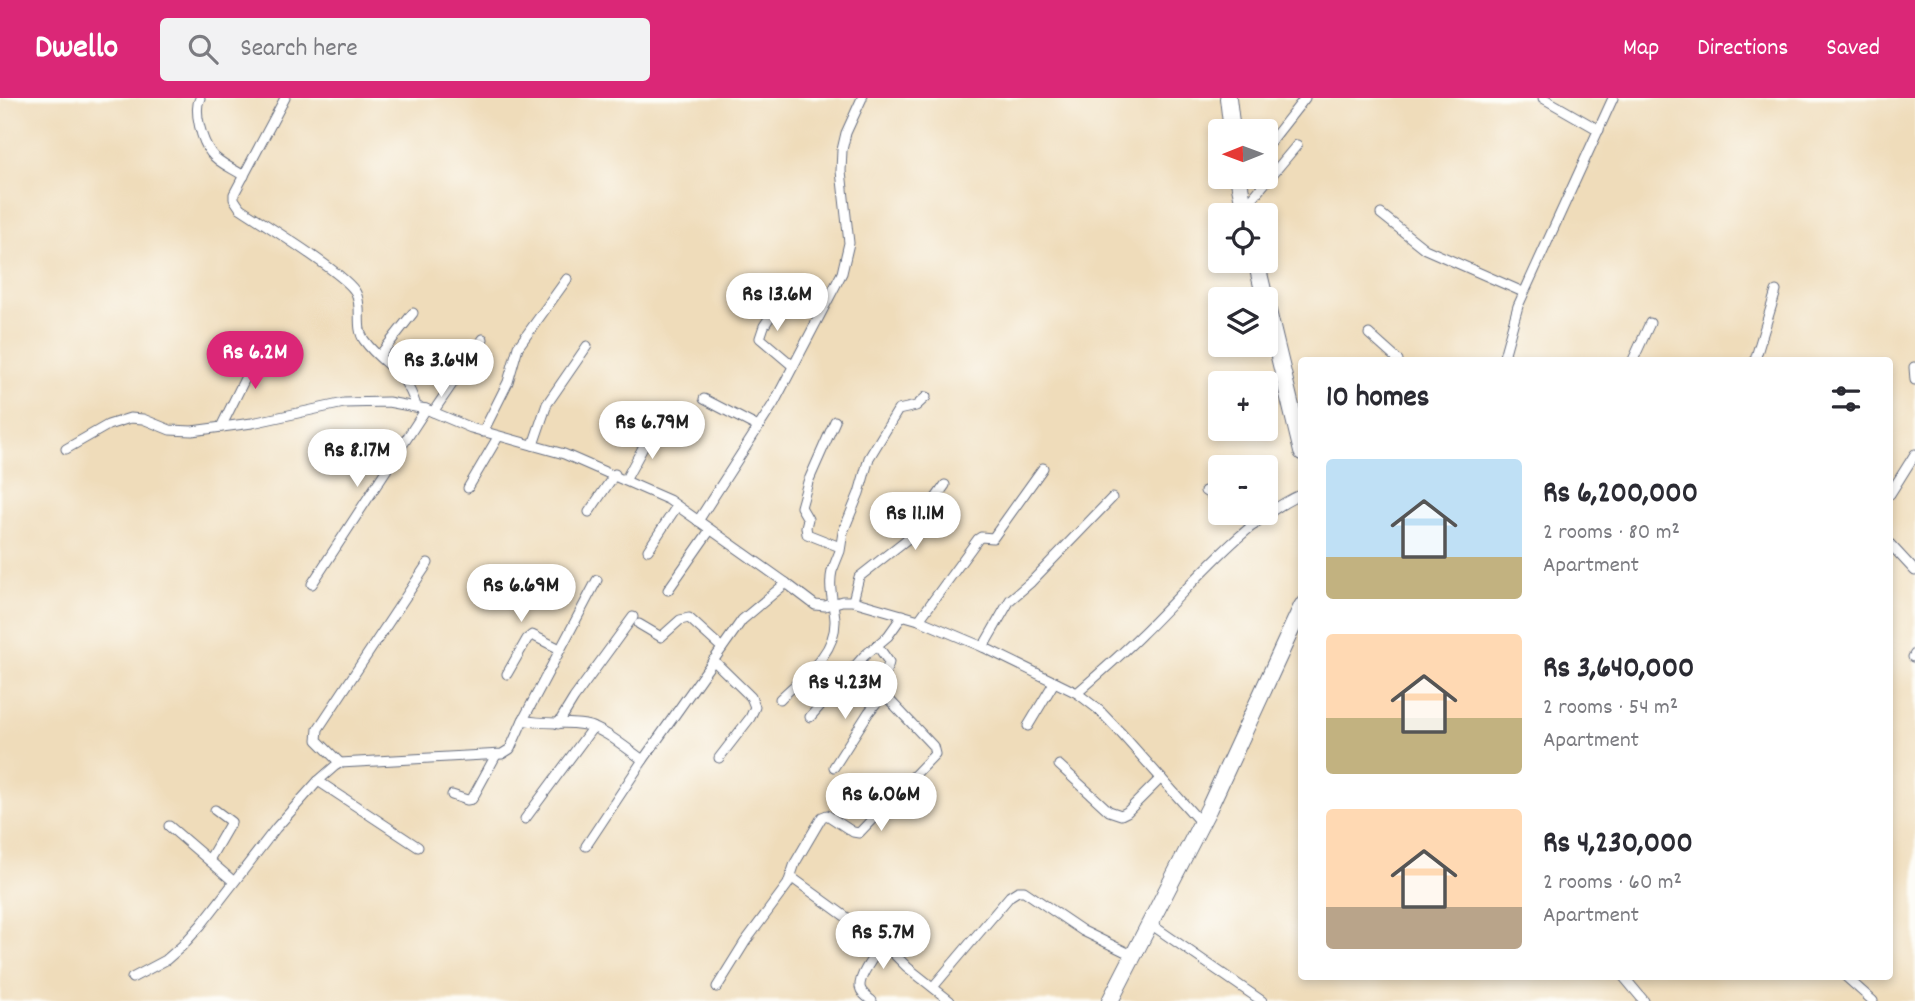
<!DOCTYPE html>
<meta charset="utf-8">
<style>
body{margin:0;font-family:Dekko,sans-serif;background:#f2f2f3;color:#2b2b33;height:100vh;display:flex;flex-direction:column;font-size:26px;white-space:nowrap}
*{box-sizing:border-box;margin:0}
p{font-size:23px;color:#7c7c81}
.icon{flex:none;width:38px;height:38px;fill:none;stroke:currentColor;stroke-width:2;stroke-linecap:round;stroke-linejoin:round}
.map{position:relative;flex:1;overflow:hidden}
.drawer{position:absolute;left:1298px;top:259px;width:595px;height:623px;display:flex;flex-direction:column;background:#fff;border-radius:7px;box-shadow:0 4px 10px #0003}
.drawer>*{flex:none}
.needle{width:46px;rotate:269deg}
.fabs{position:absolute;left:1208px;top:21px;display:grid;gap:14px}
.fabs a{display:grid;place-items:center;width:70px;height:70px;border-radius:7px;background:#fff;box-shadow:0 4px 10px #0003;font-size:35px}
.price{position:absolute;translate:-50% -60px;padding:0 16px;border-radius:24px;background:#fff;color:#222;font-size:23px;line-height:46px;filter:drop-shadow(0 2px 4px #0008)}
.price::after{content:'';position:absolute;left:50%;top:42px;width:21px;height:16px;margin-left:-10px;background:inherit;clip-path:polygon(0 0,100% 0,50% 100%)}
.price.selected{background:#db2777;color:#fff}
ul{padding:0;list-style:none}
li{display:flex;align-items:center;gap:21px;height:175px;padding:0 28px}
li span{display:grid;place-items:center;flex:none;width:196px;height:140px;border-radius:7px;color:#555}
li>.icon{margin-inline-start:auto}
span .icon{width:84px;height:84px;fill:#fffc;stroke-width:1}
li b{font-size:30px}
h2{display:flex;justify-content:space-between;align-items:center;height:84px;padding:0 28px;font-size:30px}
header{display:flex;align-items:center;gap:42px;box-sizing:border-box;height:98px;padding:0 35px;background:#db2777;color:#fff}
header strong{font-size:33px}
nav{display:flex;gap:38px;margin-inline-start:auto;font-size:24px}
.search{width:490px;height:63px;background:#f2f2f3;display:flex;align-items:center;gap:18px;box-sizing:border-box;padding:0 24px;border-radius:7px;color:#7c7c81;font-size:26px}
.map>svg:first-child{display:block}
</style>
<header>
<strong>Dwello</strong>
<div class="search"><svg class="icon" aria-label="search" viewBox="0 0 24 24"><circle cx="10" cy="10" r="6"/><path d="M15 15l6 6"/></svg>Search here</div>
<nav><a>Map</a><a>Directions</a><a>Saved</a></nav>
</header>
<div class="map">
<svg width="1915" height="903" viewBox="0 0 1915 903">
<rect width="100%" height="100%" fill="#fdfcf7"/>
<filter id="ink" filterUnits="userSpaceOnUse"><feTurbulence type="fractalNoise" baseFrequency=".0143" numOctaves="2"/><feDisplacementMap in="SourceGraphic" scale="14" xChannelSelector="R" yChannelSelector="G"/><feConvolveMatrix kernelMatrix="1 2 1 2 8 2 1 2 1" color-interpolation-filters="sRGB"/></filter>
<filter id="wash" filterUnits="userSpaceOnUse"><feTurbulence type="fractalNoise" baseFrequency=".00686" numOctaves="4" result="noise"/><feDisplacementMap in="SourceGraphic" scale="28" xChannelSelector="R" yChannelSelector="G"/><feGaussianBlur stdDeviation="1.57" result="paint"/><feColorMatrix in="noise" values="0 0 0 0 0 0 0 0 0 0 0 0 0 0 0 0 0 1.4 0 .05"/><feComposite in="paint" operator="in"/></filter>
<g filter="url(#wash)">
<rect width="100%" height="100%" fill="#efdcba"/>
</g>
<g filter="url(#ink)">
<g fill="none" stroke-linecap="round" stroke-linejoin="round">
<defs>
<g id="street">
<path d="M200,0C193,13 202,43 211,55C218,65 234,71 244,78"/>
<path d="M285,0L234,96V101L240,110C261,124 348,177 356,195C363,210 355,229 364,242C384,270 405,270 416,308"/>
<polyline points="1543,0 1599,32"/>
<polyline points="1265,51 1305,0"/>
<polyline points="1245,109 1297,47"/>
<polyline points="1381,116 1425,151 1523,194"/>
<polyline points="783,199 764,228 760,240 793,268"/>
<polyline points="1369,236 1398,262"/>
<polyline points="380,257 413,215"/>
<polyline points="1503,262 1518,208 1613,0"/>
<polyline points="1633,262 1650,225"/>
<polyline points="1755,262 1776,193"/>
<polyline points="1914,269 1915,282"/>
<polyline points="704,301 758,329"/>
<polyline points="433,314 483,241"/>
<polyline points="835,323 808,384 801,409 808,421 806,429 807,436 840,449"/>
<polyline points="221,329 263,244"/>
<polyline points="483,334 508,284 518,249 567,181"/>
<polyline points="533,347 547,306 587,248"/>
<polyline points="66,351 108,327 130,320 143,321 170,332 192,333 252,325 344,305 388,304 426,311 471,330 564,356 669,402 786,485"/>
<polyline points="626,381 653,331"/>
<polyline points="468,390 498,339"/>
<polyline points="1205,393 1220,403"/>
<polyline points="1890,396 1915,356"/>
<polyline points="589,414 615,376"/>
<polyline points="1237,415 1254,427"/>
<polyline points="698,423 774,305 842,175 849,145 841,73 842,52 846,35 862,0"/>
<polyline points="1890,446 1915,473"/>
<polyline points="648,452 677,408"/>
<polyline points="312,486 426,311"/>
<polyline points="668,492 710,432"/>
<polyline points="853,503 859,479 906,442 945,387"/>
<polyline points="919,522 978,441 981,439 993,440 1043,370"/>
<polyline points="639,526 661,539 680,522 689,520 722,550"/>
<polyline points="983,549 1010,502 1031,484 1112,400"/>
<polyline points="1913,559 1915,556"/>
<polyline points="713,562 751,599 755,609 750,620 719,660"/>
<polyline points="507,576 527,541 532,537 560,551"/>
<path d="M1077,595C1099,576 1121,557 1141,537C1187,493 1244,421 1302,396"/>
<path d="M780,601C802,579 836,557 835,522C834,505 828,490 832,473L840,453L843,434L859,395L869,360L898,312L916,308L926,299"/>
<polyline points="810,619 864,558 888,538 903,517"/>
<polyline points="523,622 597,482"/>
<polyline points="558,626 574,600 633,519"/>
<polyline points="1028,628 1055,583"/>
<polyline points="340,665 317,642 318,631 428,465"/>
<polyline points="1059,667 1109,713 1121,717 1127,714 1161,680"/>
<polyline points="834,669 869,614 884,595"/>
<polyline points="318,683 418,749"/>
<polyline points="452,697 467,702 472,701 496,657"/>
<polyline points="525,721 593,629"/>
<polyline points="169,728 233,783"/>
<polyline points="586,748 643,662 742,522 786,485 815,507 825,508 842,503 853,503 919,522 983,549 1077,595 1099,612 1120,634 1201,725"/>
<polyline points="209,762 231,724 215,712"/>
<polyline points="791,779 886,848 907,869 950,903"/>
<polyline points="1149,825 1262,903"/>
<polyline points="1623,878 1644,903"/>
<polyline points="1845,878 1873,903"/>
<path d="M132,880L166,862L182,848L201,827L276,730L318,683L335,668L340,665L502,656L510,651L523,622C545,627 564,623 585,627C603,630 627,651 643,662"/>
<path d="M717,889L745,844L788,786L795,765L822,719L827,717L853,734L859,735L935,656L933,648L881,593C876,583 888,574 889,564L877,547"/>
<polyline points="933,889 1010,798 1018,793 1024,793 1083,833 1132,857"/>
<path d="M872,903C867,899 861,895 860,889C859,876 876,856 883,846"/>
</g>
<g id="highway">
<polyline points="1228,0 1232,33"/>
<polyline points="1238,79 1246,117"/>
<polyline points="1256,163 1302,354"/>
<polyline points="1110,903 1209,710 1302,508"/>
</g>
</defs>
<use href="#street" stroke="#656c7e" stroke-width="11"/>
<use href="#highway" stroke="#656c7e" stroke-width="18"/>
<use href="#street" stroke="#fff" stroke-width="9"/>
<use href="#highway" stroke="#fff" stroke-width="16"/>
</g>
</g>
</svg>
<div class="fabs">
<a><svg class="needle" viewBox="-14 -14 28 28"><path d="M0-13l5 13h-10z" fill="#e53935"/><path d="M0 13l5-13h-10z" fill="#7c7c81"/></svg></a>
<a><svg class="icon" aria-label="locate" viewBox="0 0 24 24"><circle cx="12" cy="12" r="6"/><path d="M12 2v4M12 18v4M2 12h4M18 12h4"/></svg></a>
<a><svg class="icon" aria-label="layers" viewBox="0 0 24 24"><path d="M12 4l9 5-9 5-9-5zM3 14l9 5 9-5"/></svg></a>
<a>+</a>
<a>−</a>
</div>
<b class="price" style="left:777px;top:235px">Rs 13.6M</b>
<b class="price selected" style="left:255px;top:293px">Rs 6.2M</b>
<b class="price" style="left:441px;top:301px">Rs 3.64M</b>
<b class="price" style="left:652px;top:363px">Rs 6.79M</b>
<b class="price" style="left:357px;top:391px">Rs 8.17M</b>
<b class="price" style="left:915px;top:454px">Rs 11.1M</b>
<b class="price" style="left:521px;top:526px">Rs 6.69M</b>
<b class="price" style="left:845px;top:623px">Rs 4.23M</b>
<b class="price" style="left:881px;top:735px">Rs 6.06M</b>
<b class="price" style="left:883px;top:873px">Rs 5.7M</b>
<section class="drawer">
<h2>10 homes<svg class="icon" aria-label="filters" viewBox="0 0 24 24"><path d="M4 7h16M4 17h16"/><circle cx="9" cy="7" r="2"/><circle cx="15" cy="17" r="2"/></svg></h2>
<ul>
<li><span style="background:linear-gradient(#bfe0f5 70%,#c2b280 0)"><svg class="icon" aria-label="home" viewBox="0 0 24 24"><path d="M3 11l9-7 9 7M6 9v11h12V9"/></svg></span><div><b>Rs 6,200,000</b><p>2 rooms · 80 m²</p><p>Apartment</p></div></li>
<li><span style="background:linear-gradient(#ffd9b3 60%,#c2b280 0)"><svg class="icon" aria-label="home" viewBox="0 0 24 24"><path d="M3 11l9-7 9 7M6 9v11h12V9"/></svg></span><div><b>Rs 3,640,000</b><p>2 rooms · 54 m²</p><p>Apartment</p></div></li>
<li><span style="background:linear-gradient(#ffd9b3 70%,#b9a48a 0)"><svg class="icon" aria-label="home" viewBox="0 0 24 24"><path d="M3 11l9-7 9 7M6 9v11h12V9"/></svg></span><div><b>Rs 4,230,000</b><p>2 rooms · 60 m²</p><p>Apartment</p></div></li>
</ul>
</section>
</div>
